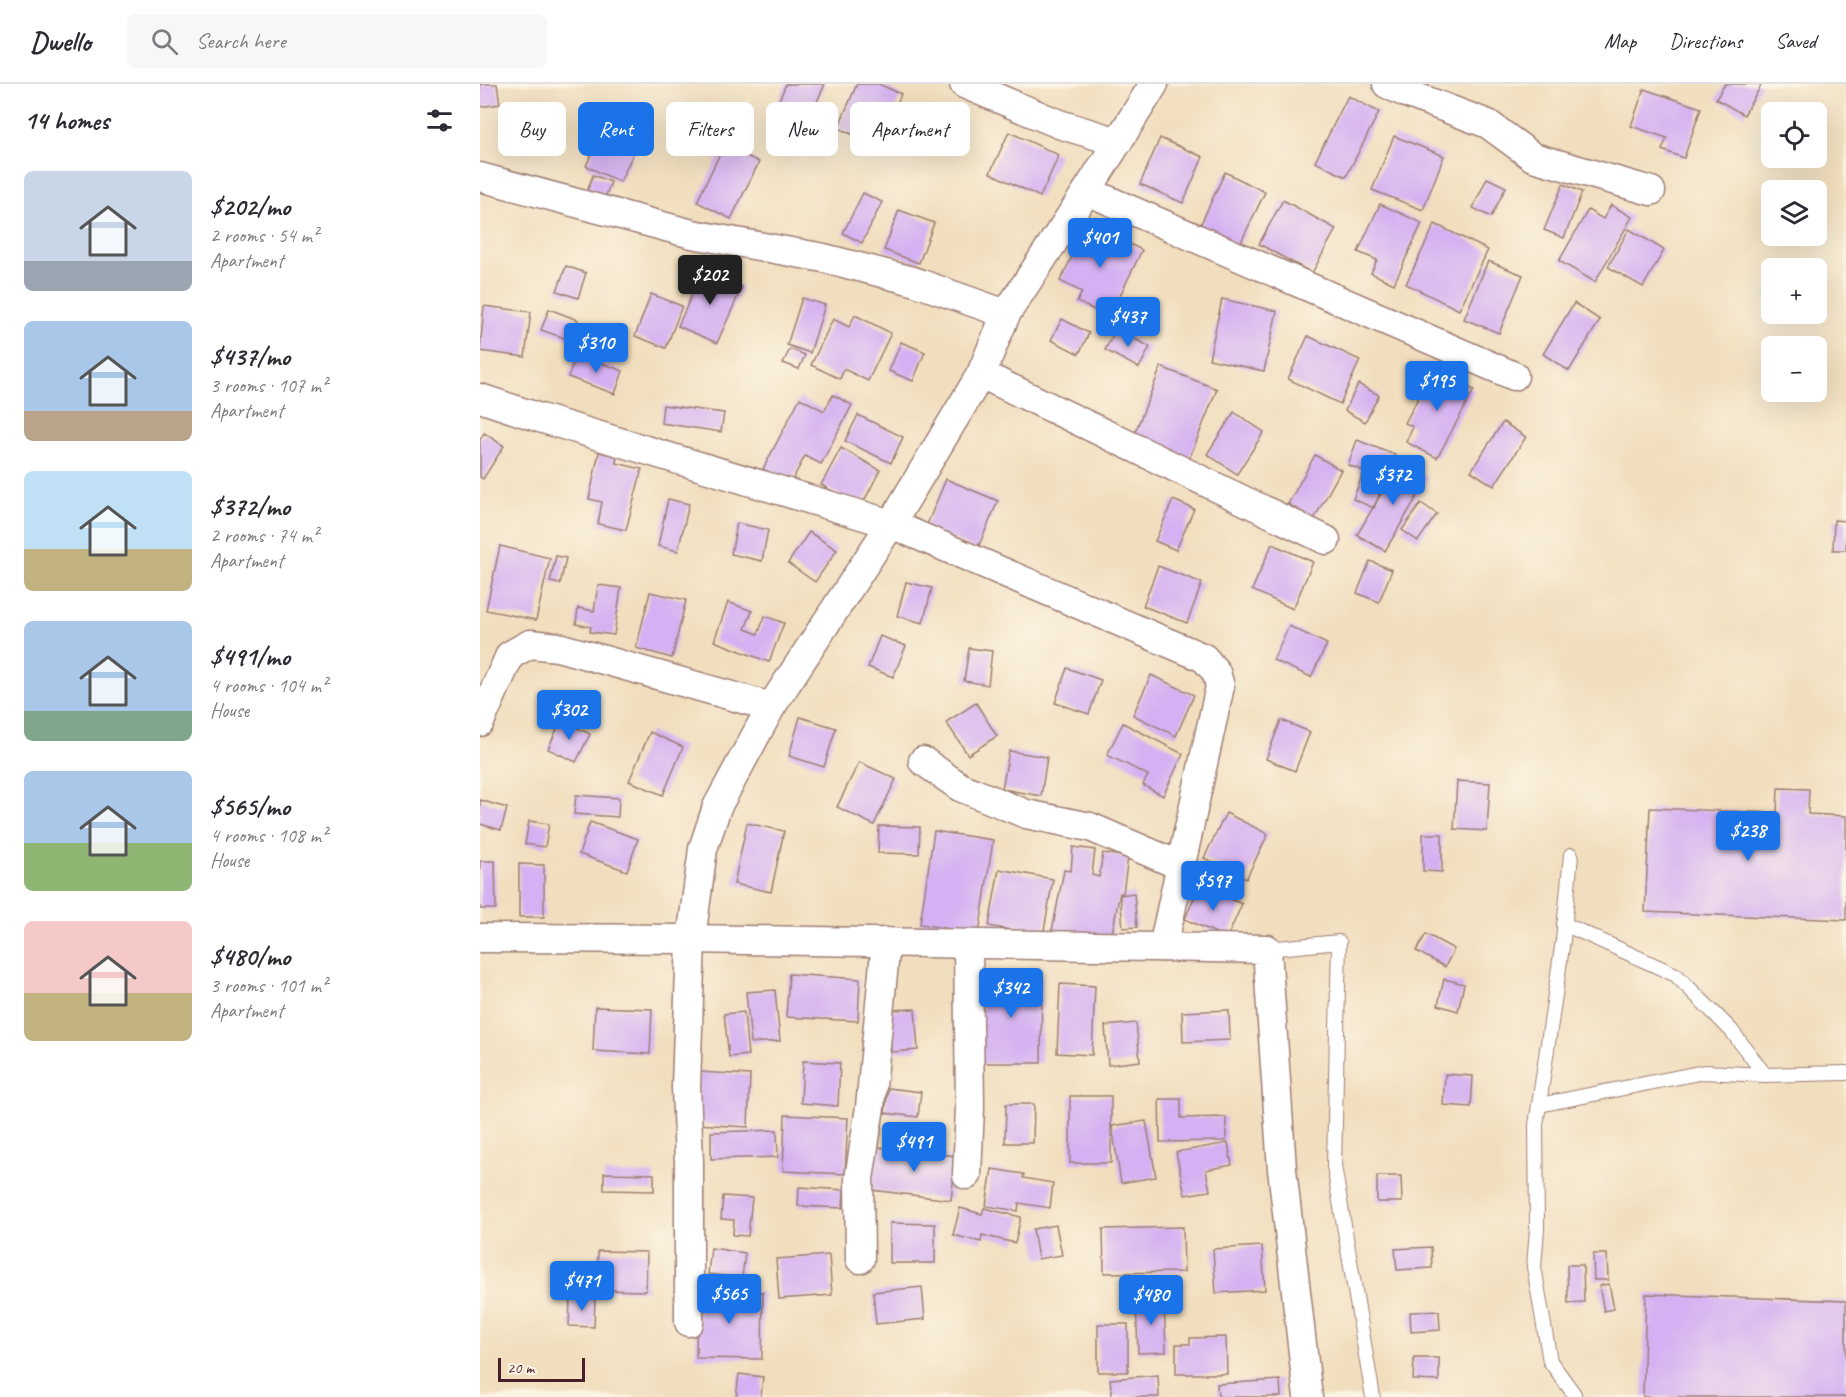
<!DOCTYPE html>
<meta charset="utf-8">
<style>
body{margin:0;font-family:Caveat,sans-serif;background:#f7f7f7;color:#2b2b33;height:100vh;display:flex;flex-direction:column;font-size:22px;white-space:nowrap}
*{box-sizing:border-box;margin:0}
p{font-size:20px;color:#7c7c81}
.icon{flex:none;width:33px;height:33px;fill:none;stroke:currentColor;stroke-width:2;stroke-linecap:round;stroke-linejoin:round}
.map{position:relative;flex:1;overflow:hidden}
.sheet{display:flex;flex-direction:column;background:#fff;width:480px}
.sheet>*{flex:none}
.hud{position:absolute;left:18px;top:18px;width:570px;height:54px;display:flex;gap:12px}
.buttons{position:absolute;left:1281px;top:18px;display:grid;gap:12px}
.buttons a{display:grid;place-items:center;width:66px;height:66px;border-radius:9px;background:#fff;box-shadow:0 6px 24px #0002;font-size:30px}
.scale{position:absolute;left:18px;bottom:15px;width:87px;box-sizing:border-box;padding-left:6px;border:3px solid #4a1f2b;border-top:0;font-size:16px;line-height:21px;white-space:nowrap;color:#4a1f2b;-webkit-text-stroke:4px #fcf5e5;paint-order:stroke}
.price{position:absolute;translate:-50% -51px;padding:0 14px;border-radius:6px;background:#1a73e8;color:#fff;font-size:20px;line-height:39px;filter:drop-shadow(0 2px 3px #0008)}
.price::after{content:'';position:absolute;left:50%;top:36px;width:18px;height:14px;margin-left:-9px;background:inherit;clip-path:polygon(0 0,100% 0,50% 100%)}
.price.selected{background:#222;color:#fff}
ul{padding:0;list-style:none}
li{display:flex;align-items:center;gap:18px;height:150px;padding:0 24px}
li span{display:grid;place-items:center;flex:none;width:168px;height:120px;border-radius:9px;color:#555}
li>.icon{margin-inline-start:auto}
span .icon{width:72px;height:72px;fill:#fffc;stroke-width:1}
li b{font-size:26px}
h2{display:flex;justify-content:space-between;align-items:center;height:72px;padding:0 24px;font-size:26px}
.chip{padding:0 21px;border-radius:9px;background:#fff;box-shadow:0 6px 24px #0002;font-size:21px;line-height:54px}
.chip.selected{background:#1a73e8;color:#fff}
header{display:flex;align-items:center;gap:36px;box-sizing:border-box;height:84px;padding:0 30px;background:#fff;border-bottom:2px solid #e1e1e2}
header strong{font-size:28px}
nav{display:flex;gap:33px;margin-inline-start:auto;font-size:21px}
.search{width:420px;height:54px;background:#f7f7f7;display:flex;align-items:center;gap:15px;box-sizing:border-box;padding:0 21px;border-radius:9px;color:#7c7c81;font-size:22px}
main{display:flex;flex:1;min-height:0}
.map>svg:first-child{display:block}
</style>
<header>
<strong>Dwello</strong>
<div class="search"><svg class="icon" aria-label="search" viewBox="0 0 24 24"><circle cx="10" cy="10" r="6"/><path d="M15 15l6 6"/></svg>Search here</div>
<nav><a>Map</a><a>Directions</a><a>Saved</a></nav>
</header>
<main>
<section class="sheet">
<h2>14 homes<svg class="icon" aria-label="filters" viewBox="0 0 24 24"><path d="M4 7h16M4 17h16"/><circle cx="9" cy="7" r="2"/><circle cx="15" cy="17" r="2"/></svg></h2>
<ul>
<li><span style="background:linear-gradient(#c9d6e8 75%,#9aa5b1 0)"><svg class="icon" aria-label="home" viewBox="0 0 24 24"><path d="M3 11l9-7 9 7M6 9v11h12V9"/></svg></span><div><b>$202/mo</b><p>2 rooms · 54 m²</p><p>Apartment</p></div></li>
<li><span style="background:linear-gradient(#a9c7e8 75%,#b9a48a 0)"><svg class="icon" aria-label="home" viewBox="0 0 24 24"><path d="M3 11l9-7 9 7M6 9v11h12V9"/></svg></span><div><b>$437/mo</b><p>3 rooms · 107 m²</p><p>Apartment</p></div></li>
<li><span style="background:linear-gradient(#bfe0f5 65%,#c2b280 0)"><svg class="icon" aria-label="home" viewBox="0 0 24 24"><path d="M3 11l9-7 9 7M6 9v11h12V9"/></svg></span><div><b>$372/mo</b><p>2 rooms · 74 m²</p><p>Apartment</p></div></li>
<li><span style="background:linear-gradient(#a9c7e8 75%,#7fa58c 0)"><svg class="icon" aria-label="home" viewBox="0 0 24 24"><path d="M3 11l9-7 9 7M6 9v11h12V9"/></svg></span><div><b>$491/mo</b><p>4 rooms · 104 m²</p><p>House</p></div></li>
<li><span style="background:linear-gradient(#a9c7e8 60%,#8fb573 0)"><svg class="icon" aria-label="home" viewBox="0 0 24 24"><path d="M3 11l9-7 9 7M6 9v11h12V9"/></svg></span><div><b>$565/mo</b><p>4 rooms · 108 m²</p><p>House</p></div></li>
<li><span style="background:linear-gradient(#f6c9c9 60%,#c2b280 0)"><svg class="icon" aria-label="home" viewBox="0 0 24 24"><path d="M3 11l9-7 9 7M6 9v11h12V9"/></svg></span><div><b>$480/mo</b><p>3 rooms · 101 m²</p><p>Apartment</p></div></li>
</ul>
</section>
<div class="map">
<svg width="1366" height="1313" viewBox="0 0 1366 1313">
<rect width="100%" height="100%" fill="#fcf5e5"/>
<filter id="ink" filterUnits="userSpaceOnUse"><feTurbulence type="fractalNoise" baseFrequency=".0167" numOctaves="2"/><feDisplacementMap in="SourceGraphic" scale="12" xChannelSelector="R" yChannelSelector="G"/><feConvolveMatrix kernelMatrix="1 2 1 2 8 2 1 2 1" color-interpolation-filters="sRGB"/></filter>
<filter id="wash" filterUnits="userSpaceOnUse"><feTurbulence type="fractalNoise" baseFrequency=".008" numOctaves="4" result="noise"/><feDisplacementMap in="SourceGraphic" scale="24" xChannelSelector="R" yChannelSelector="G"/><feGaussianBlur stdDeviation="1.35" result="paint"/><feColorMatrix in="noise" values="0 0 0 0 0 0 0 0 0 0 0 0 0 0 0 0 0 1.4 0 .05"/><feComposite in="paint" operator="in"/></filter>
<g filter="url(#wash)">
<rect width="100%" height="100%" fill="#f1debe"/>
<g id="blocks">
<g fill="#d4b1f2">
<polygon points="0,0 17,0 20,20 0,23"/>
<polygon points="306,0 345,0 322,51 290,37"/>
<polygon points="377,0 399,0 421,10 399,62 358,44"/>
<polygon points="1245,0 1282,0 1264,31 1236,15"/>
<polygon points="1164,5 1221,24 1204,74 1182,66 1187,54 1151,42"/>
<polygon points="868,12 899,28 866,93 835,78"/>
<polygon points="126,39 160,55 140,98 106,82"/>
<polygon points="529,48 579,71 560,113 510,89"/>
<polygon points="914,52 964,72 943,126 892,106"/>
<polygon points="680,54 723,73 703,119 660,100"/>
<polygon points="244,61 279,78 251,135 217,118"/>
<polygon points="745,88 785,108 759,162 719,144"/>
<polygon points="113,91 131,98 123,119 105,113"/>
<polygon points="1007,94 1026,103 1011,133 993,124"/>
<polygon points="1083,100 1102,108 1084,154 1064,146"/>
<polygon points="383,109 402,118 382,159 363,149"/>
<polygon points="803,116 856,145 832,189 779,160"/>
<polygon points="900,120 942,139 914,200 891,189 897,176 878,168"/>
<polygon points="1131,121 1152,133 1115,198 1079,177 1108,126 1123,135"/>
<polygon points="419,126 454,139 439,179 404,166"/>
<polygon points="608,140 662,166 634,224 628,220 623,230 597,218 602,208 580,197"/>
<polygon points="955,140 1008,166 979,226 926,200"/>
<polygon points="1149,145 1184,166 1163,203 1128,183"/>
<polygon points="1008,177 1043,191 1019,249 984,235"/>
<polygon points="86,182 106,189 98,214 77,207"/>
<polygon points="223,186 262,203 237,259 198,242"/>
<polygon points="171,210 202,222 186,264 155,252"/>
<polygon points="322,214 345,221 330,269 307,261"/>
<polygon points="742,215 797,227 784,287 729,275"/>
<polygon points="1094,219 1120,236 1089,287 1063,270"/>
<polygon points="4,222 51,228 45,273 0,267"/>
<polygon points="69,225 98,236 90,256 61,246"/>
<polygon points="375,231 411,249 388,297 364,285 360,295 331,281 353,235 369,243"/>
<polygon points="582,235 609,249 599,270 571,256"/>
<polygon points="636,245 670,263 659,284 625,266"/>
<polygon points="828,252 880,276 860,320 808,295"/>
<polygon points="421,258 445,268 433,297 409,287"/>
<polygon points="310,265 325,271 319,285 303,279"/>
<polygon points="97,270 143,287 135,310 88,293"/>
<polygon points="681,283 737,305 708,378 652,356"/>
<polygon points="954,284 994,306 957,374 926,358 933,343 925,339"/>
<polygon points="878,300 899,311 885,338 865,327"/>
<polygon points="353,311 372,321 341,380 325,372 310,400 283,385 320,314 344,327"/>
<polygon points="183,321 244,329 241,348 181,339"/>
<polygon points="754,328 784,348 757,390 727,370"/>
<polygon points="378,331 423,353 411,379 365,357"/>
<polygon points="1023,338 1046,353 1014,402 991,387"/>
<polygon points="4,349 24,362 3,395 0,393 0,356"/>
<polygon points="877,356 915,371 894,424 873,415 884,387 868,381"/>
<polygon points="361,364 400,386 381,423 341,401"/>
<polygon points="119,368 137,372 136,379 162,385 146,446 118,440 122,418 109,415"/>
<polygon points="835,371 861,386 834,435 808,420"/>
<polygon points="920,377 948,394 905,467 877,451"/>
<polygon points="466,395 518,417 497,466 446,443"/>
<polygon points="188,415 209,420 198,467 178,462"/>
<polygon points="693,416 714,425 696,466 675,457"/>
<polygon points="941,419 957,430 938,457 922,446"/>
<polygon points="1354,436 1366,437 1366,466 1353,466"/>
<polygon points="257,439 288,446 282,477 251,470"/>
<polygon points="329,448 357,466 335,498 308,479"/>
<polygon points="792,460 833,478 813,525 772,506"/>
<polygon points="20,462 70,474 56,536 6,526"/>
<polygon points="76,472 86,474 80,500 70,498"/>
<polygon points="890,477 912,486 899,518 877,509"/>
<polygon points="678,482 722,499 707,539 663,522"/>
<polygon points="426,498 452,504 443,539 417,532"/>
<polygon points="118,501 141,504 134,551 110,548 111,543 96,540 98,524 114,527"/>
<polygon points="170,508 206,516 192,574 156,564"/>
<polygon points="248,518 272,527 265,545 278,550 285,532 304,539 289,578 234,557"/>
<polygon points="809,542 847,560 831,593 793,576"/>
<polygon points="400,552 426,562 413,593 388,583"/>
<polygon points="489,564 512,567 508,601 484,597"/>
<polygon points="587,584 621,596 609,630 575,619"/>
<polygon points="671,591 714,611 696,652 653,631"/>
<polygon points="496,619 517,652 488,671 466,638"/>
<polygon points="320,633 356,644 344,683 309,672"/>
<polygon points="81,636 110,650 96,678 68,665"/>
<polygon points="801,636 830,648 815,687 786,675"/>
<polygon points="643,639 703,670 683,712 663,701 668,691 627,671"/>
<polygon points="170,648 203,663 183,711 149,697"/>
<polygon points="529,667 567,673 561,712 522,705"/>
<polygon points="379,678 416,695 394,741 357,723"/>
<polygon points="977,697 1010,699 1007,747 974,745"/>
<polygon points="1298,704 1329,705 1328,730 1366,732 1366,836 1165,828 1170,724 1297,729"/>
<polygon points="96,711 139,714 138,733 94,730"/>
<polygon points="0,716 27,724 21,746 0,740"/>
<polygon points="746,729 788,750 766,795 724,774"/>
<polygon points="49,737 69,740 65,763 45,760"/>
<polygon points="110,738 158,755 147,787 99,770"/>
<polygon points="267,739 304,747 291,808 254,800"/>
<polygon points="399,742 440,743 439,770 398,769"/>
<polygon points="454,747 513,756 499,850 440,840"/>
<polygon points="943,750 962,750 962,788 943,787"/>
<polygon points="593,763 615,766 612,791 619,793 623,769 648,773 643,809 640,809 630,859 572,847 584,786 591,787"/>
<polygon points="0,777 15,777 16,825 0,825"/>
<polygon points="39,780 64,781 64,833 39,833"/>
<polygon points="519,785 573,795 563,852 509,842"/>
<polygon points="719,802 762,820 747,854 705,835"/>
<polygon points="654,809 657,843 643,844 640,811"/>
<polygon points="946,850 974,865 965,883 936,867"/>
<polygon points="309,890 380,895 378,937 306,933"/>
<polygon points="502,891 562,892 561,979 501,979"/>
<polygon points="964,895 984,900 978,927 958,921"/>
<polygon points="580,900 615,902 612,971 577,969"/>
<polygon points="295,906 300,957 271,959 266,908"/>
<polygon points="115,923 172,925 170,970 113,967"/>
<polygon points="435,925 438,966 411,968 409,926"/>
<polygon points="749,926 750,956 703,958 702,928"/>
<polygon points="264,928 268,971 249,973 244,930"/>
<polygon points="656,939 660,977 628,981 625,942"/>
<polygon points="323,977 360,979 358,1022 321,1019"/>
<polygon points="219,988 270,991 268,1043 216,1040"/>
<polygon points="965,990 993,992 991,1023 963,1021"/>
<polygon points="408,1004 441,1008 438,1033 405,1029"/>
<rect x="590" y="1012" width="41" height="67"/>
<polygon points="679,1015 701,1015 701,1034 746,1033 746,1057 680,1058"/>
<polygon points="526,1020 554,1020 553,1059 525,1059"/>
<polygon points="305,1031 368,1034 365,1090 303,1087"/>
<polygon points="666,1037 676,1093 641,1099 632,1042"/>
<polygon points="297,1046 298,1073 231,1075 231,1048"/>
<polygon points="748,1059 752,1081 726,1086 730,1107 705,1111 696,1068"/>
<polygon points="397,1063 476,1072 471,1116 392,1106"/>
<polygon points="512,1085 544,1090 543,1094 573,1099 570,1124 539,1119 538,1127 506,1122"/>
<polygon points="124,1089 174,1090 174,1107 124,1106"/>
<polygon points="897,1092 921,1092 922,1118 897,1118"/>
<polygon points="319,1103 364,1106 363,1124 318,1122"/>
<polygon points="243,1112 272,1114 268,1152 253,1151 254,1136 241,1135"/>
<polygon points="480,1124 502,1130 504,1124 541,1133 535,1159 502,1151 501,1158 473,1151"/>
<polygon points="410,1139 455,1140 455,1179 410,1179"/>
<polygon points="576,1141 582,1171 558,1175 553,1145"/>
<polygon points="703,1143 704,1188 624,1189 623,1145"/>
<polygon points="782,1162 785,1206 736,1209 733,1165"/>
<polygon points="951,1163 952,1184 917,1186 915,1165"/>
<polygon points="231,1164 265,1169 262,1194 228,1190"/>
<polygon points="118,1167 167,1168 166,1207 117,1206"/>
<polygon points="1113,1170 1127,1170 1128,1196 1114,1196"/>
<polygon points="349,1171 352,1211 299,1215 296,1175"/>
<polygon points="1087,1181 1103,1181 1104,1218 1088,1219"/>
<polygon points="1129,1200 1134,1225 1124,1227 1119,1202"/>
<polygon points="442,1203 445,1235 396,1240 393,1208"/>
<polygon points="217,1206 283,1208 282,1275 216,1274"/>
<polygon points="1166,1210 1366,1217 1366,1313 1163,1313"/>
<polygon points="90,1213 115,1215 114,1243 89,1242"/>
<polygon points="684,1216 686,1268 658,1269 656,1217"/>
<polygon points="959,1227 960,1246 931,1248 930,1228"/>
<rect x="618" y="1240" width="30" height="48"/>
<polygon points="746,1253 747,1290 696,1290 696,1260 710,1260 710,1254"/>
<polygon points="934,1274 959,1274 959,1297 933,1296"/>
<polygon points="259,1290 283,1293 281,1313 256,1313"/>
<polygon points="678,1291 679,1313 632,1313 630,1295"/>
<polygon points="800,1296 801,1313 738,1313 737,1300"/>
</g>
</g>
</g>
<g filter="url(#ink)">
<use href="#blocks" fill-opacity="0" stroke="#9e7e74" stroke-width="1.5"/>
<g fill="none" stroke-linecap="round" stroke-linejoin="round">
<defs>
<g id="lane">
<polyline points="1091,771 1083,856 1056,1041 1057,1145 1054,1183 1070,1277 1094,1310"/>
<polyline points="1084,840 1196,891 1251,946 1285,991 1366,989"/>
<polyline points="787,865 859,858 854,1082 893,1313"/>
<polyline points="1059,1021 1224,988 1285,991"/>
</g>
<g id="street">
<polyline points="484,0 579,40 638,58"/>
<polyline points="907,0 926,9 1008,40 1053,73 1171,107"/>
<polyline points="0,93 212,150 344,174 433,197 526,230"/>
<polyline points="607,107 1034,292"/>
<polyline points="501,290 846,456"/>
<polyline points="0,314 60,334 411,440 724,574 736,588 740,602 683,863"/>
<polyline points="0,638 30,571 50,560 78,563 291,623"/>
<polyline points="443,677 480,703 546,730 610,743 701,782"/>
<polyline points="0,854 211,855 787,865 802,1085 828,1313"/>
<polyline points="487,1091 490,1023 488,860"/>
<polyline points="380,1175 379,1095 390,1023 406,858"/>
<polyline points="209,1238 209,1079 206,1003 211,855 223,765 237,723 291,623 411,440 501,290 526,230 607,107 674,0"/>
</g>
</defs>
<use href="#lane" stroke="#9e7e74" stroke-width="16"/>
<use href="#street" stroke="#9e7e74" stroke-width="31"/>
<use href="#lane" stroke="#fff" stroke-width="14"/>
<use href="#street" stroke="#fff" stroke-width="28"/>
</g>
</g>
</svg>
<div class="buttons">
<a><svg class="icon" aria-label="locate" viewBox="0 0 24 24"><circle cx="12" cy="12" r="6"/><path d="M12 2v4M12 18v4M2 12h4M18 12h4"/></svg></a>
<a><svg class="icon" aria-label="layers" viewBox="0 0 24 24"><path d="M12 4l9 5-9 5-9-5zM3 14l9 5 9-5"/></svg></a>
<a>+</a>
<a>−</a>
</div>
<div class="scale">20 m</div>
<b class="price" style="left:620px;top:185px">$401</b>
<b class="price selected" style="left:230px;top:222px">$202</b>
<b class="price" style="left:648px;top:264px">$437</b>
<b class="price" style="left:116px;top:290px">$310</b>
<b class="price" style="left:957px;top:328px">$195</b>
<b class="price" style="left:913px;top:422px">$372</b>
<b class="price" style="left:89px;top:657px">$302</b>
<b class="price" style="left:1268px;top:778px">$238</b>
<b class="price" style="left:733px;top:828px">$597</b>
<b class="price" style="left:531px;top:935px">$342</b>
<b class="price" style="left:434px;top:1089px">$491</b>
<b class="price" style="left:102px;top:1228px">$471</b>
<b class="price" style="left:249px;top:1241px">$565</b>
<b class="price" style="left:671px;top:1242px">$480</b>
<div class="hud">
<a class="chip">Buy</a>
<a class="chip selected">Rent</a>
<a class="chip">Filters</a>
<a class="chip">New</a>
<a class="chip">Apartment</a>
</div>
</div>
</main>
